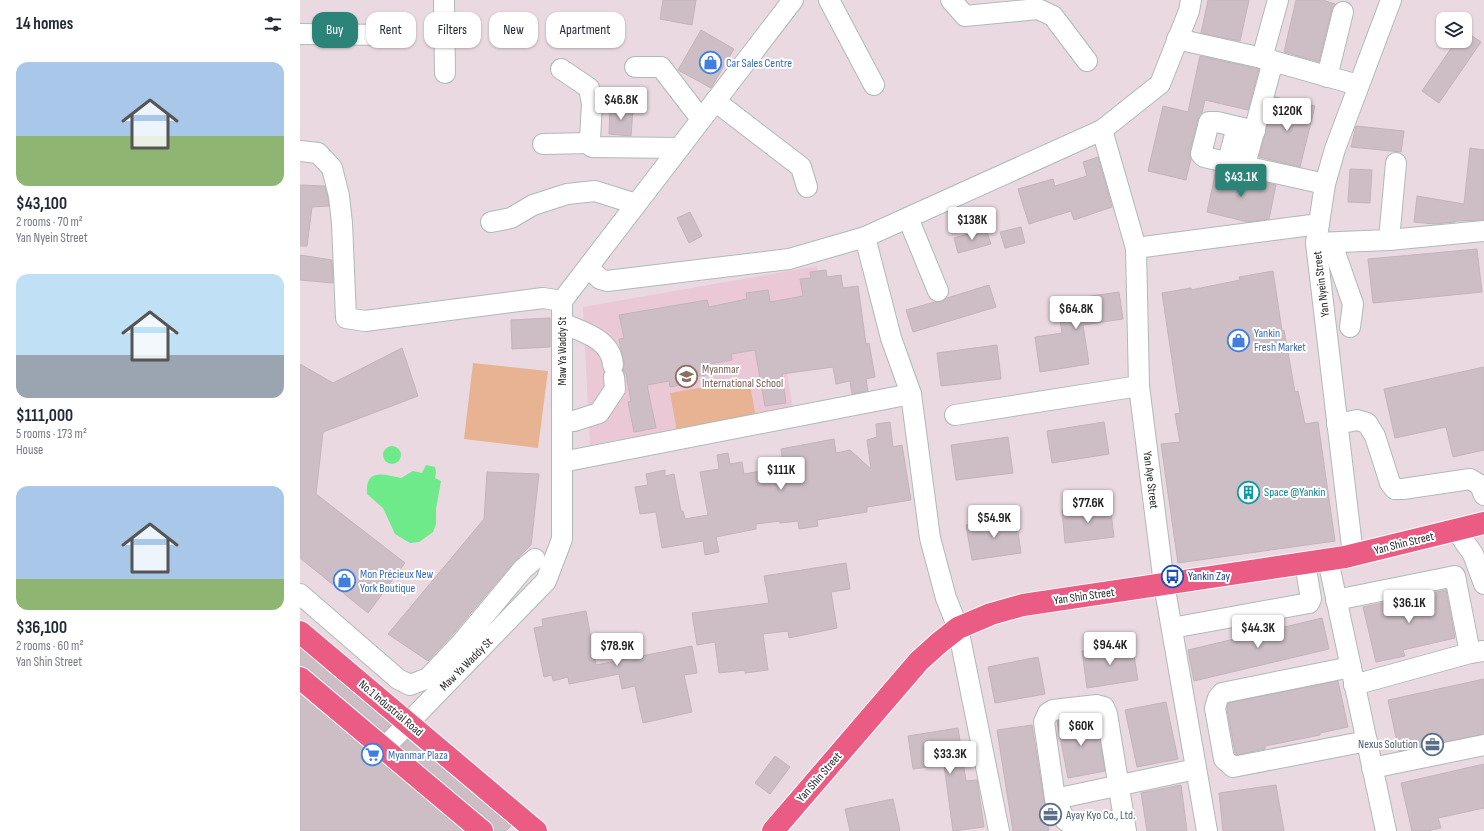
<!DOCTYPE html>
<meta charset="utf-8">
<style>
body{margin:0;font-family:"Sofia Sans Condensed",sans-serif;background:#f2f2f3;color:#1f2937;height:100vh;display:flex;flex-direction:column;font-size:15px;white-space:nowrap}
*{box-sizing:border-box;margin:0}
p{font-size:13px;color:#747a83}
.icon{flex:none;width:22px;height:22px;fill:none;stroke:currentColor;stroke-width:2;stroke-linecap:round;stroke-linejoin:round}
.map{position:relative;flex:1;overflow:hidden}
.drawer{display:flex;flex-direction:column;background:#fff;width:300px}
.drawer>*{flex:none}
.banner{position:absolute;left:12px;top:12px;width:380px;height:36px;display:flex;gap:8px}
.controls{position:absolute;left:1136px;top:12px;display:grid;gap:8px}
.controls a{display:grid;place-items:center;width:36px;height:36px;border-radius:8px;background:#fff;box-shadow:0 1px 3px #0004;font-size:20px}
.price{position:absolute;translate:-50% -34px;padding:0 9px;border-radius:4px;background:#fff;color:#222;font-size:13px;line-height:26px;filter:drop-shadow(0 1px 2px #0008)}
.price::after{content:'';position:absolute;left:50%;top:24px;width:12px;height:9px;margin-left:-6px;background:inherit;clip-path:polygon(0 0,100% 0,50% 100%)}
.price.selected{background:#2c8479;color:#fff}
ul{padding:0;list-style:none}
li{display:grid;align-content:center;gap:8px;height:212px;padding:0 16px}
li span{display:grid;place-items:center;height:124px;border-radius:12px;color:#555}
li>.icon{margin-inline-start:auto}
span .icon{width:72px;height:72px;fill:#fffc;stroke-width:1}
li b{font-size:17px}
h2{display:flex;justify-content:space-between;align-items:center;height:48px;padding:0 16px;font-size:17px}
.chip{padding:0 14px;border-radius:12px;background:#fff;box-shadow:0 1px 3px #0004;font-size:14px;line-height:36px}
.chip.selected{background:#2c8479;color:#fff}
main{display:flex;flex:1;min-height:0}
.map>svg:first-child{display:block}
</style>
<main>
<section class="drawer">
<h2>14 homes<svg class="icon" aria-label="filters" viewBox="0 0 24 24"><path d="M4 7h16M4 17h16"/><circle cx="9" cy="7" r="2"/><circle cx="15" cy="17" r="2"/></svg></h2>
<ul>
<li><span style="background:linear-gradient(#a9c7e8 60%,#8fb573 0)"><svg class="icon" aria-label="home" viewBox="0 0 24 24"><path d="M3 11l9-7 9 7M6 9v11h12V9"/></svg></span><div><b>$43,100</b><p>2 rooms · 70 m²</p><p>Yan Nyein Street</p></div></li>
<li><span style="background:linear-gradient(#bfe0f5 65%,#9aa5b1 0)"><svg class="icon" aria-label="home" viewBox="0 0 24 24"><path d="M3 11l9-7 9 7M6 9v11h12V9"/></svg></span><div><b>$111,000</b><p>5 rooms · 173 m²</p><p>House</p></div></li>
<li><span style="background:linear-gradient(#a9c7e8 75%,#8fb573 0)"><svg class="icon" aria-label="home" viewBox="0 0 24 24"><path d="M3 11l9-7 9 7M6 9v11h12V9"/></svg></span><div><b>$36,100</b><p>2 rooms · 60 m²</p><p>Yan Shin Street</p></div></li>
</ul>
</section>
<div class="map">
<svg width="1184" height="831" viewBox="0 0 1184 831">
<rect width="100%" height="100%" fill="#ead9e1"/>
<polygon fill="#ebc8d5" points="517,266 528,338 482,345 493,408 290,445 283,307"/>
<g fill="#e7b392">
<polygon points="173,363 248,371 238,448 164,439"/>
<polygon points="449,379 456,418 377,432 370,393"/>
</g>
<g fill="#6eea8a">
<circle cx="92" cy="455" r="9"/>
<path d="M126,465L135,467L136,473L135,478L141,481L136,509V524L133,532L119,542L110,543L95,534L83,508L67,494C65,468 83,474 101,478L113,471L122,473Z"/>
</g>
<g fill="#ccbec4" stroke="#c5b3ba">
<polygon points="363,0 396,0 392,25 360,19"/>
<polygon points="908,0 949,0 940,41 901,33"/>
<polygon points="996,0 1023,0 1035,4 1032,9 1019,62 984,52"/>
<polygon points="401,30 434,49 411,88 378,70"/>
<polygon points="1165,31 1181,42 1139,103 1122,91 1156,41 1165,41"/>
<polygon points="900,56 959,69 948,110 905,100 902,113 898,119 890,151 891,159 886,180 848,171 863,106 888,112"/>
<polygon points="975,97 1015,106 1000,167 959,157"/>
<polygon points="310,107 333,109 331,136 309,134"/>
<polygon points="1056,126 1104,131 1101,152 1051,147"/>
<polygon points="1170,148 1184,150 1184,220 1155,221 1155,222 1134,224 1114,222 1117,196 1164,204"/>
<polygon points="798,157 812,207 774,220 771,211 729,224 718,189 753,179 755,186 787,176 783,162"/>
<polygon points="1050,169 1072,170 1070,203 1048,202"/>
<polygon points="916,171 976,185 969,219 948,222 907,212"/>
<polygon points="0,185 25,186 28,198 29,206 12,207 7,246 0,246"/>
<polygon points="390,212 402,236 389,243 377,218"/>
<polygon points="721,227 725,243 705,248 700,232"/>
<polygon points="686,229 691,244 658,253 654,238"/>
<polygon points="1177,249 1182,292 1073,303 1068,259"/>
<polygon points="0,255 32,260 33,283 0,280"/>
<polygon points="526,270 527,277 541,275 543,288 558,286 566,344 569,343 575,377 566,379 568,391 552,394 550,381 536,384 533,367 482,374 486,403 465,406 455,350 431,354 432,360 409,364 411,374 383,379 384,384 370,387 369,381 347,385 356,428 334,432 328,402 331,401 326,374 323,370 324,363 319,339 324,338 319,315 407,300 409,307 447,299 446,293 468,290 470,302 503,296 500,279 511,278 510,272"/>
<polygon points="973,271 982,331 984,330 995,392 998,391 1005,424 1018,422 1035,541 878,563 861,444 880,442 875,414 880,413 862,293 891,288 891,290 940,280 939,277"/>
<polygon points="689,285 696,307 613,332 606,310 635,302 642,302 647,298"/>
<polygon points="819,292 823,319 783,325 789,364 740,372 735,337 762,333 757,301"/>
<polygon points="250,318 250,347 212,349 211,320"/>
<polygon points="697,345 701,379 641,386 637,353"/>
<polygon points="102,348 118,396 23,432 16,494 105,563 68,613 0,558 0,364 33,383"/>
<polygon points="1184,367 1184,450 1153,457 1146,427 1095,438 1084,389"/>
<polygon points="590,422 593,447 602,445 611,500 567,507 567,512 517,520 518,526 499,529 498,521 480,523 480,521 456,524 456,529 416,537 419,552 405,555 403,541 362,548 356,512 340,514 335,487 348,485 346,474 365,470 365,476 374,474 381,511 383,511 385,519 408,515 400,472 419,469 417,455 428,453 430,464 442,462 444,474 472,469 471,466 483,464 481,449 534,439 536,453 550,450 571,469 567,440 577,437 576,424"/>
<polygon points="804,422 809,454 752,463 747,431"/>
<polygon points="708,437 713,473 656,480 651,445"/>
<polygon points="187,472 239,474 231,545 214,562 154,633 128,661 88,634 184,519"/>
<polygon points="810,504 814,537 765,543 762,510"/>
<polygon points="716,518 721,553 672,560 666,525"/>
<polygon points="546,563 550,589 531,592 537,628 489,638 488,631 463,634 468,670 445,673 445,670 419,673 415,642 397,645 392,613 469,603 464,576"/>
<polygon points="1146,590 1155,638 1103,650 1105,656 1076,662 1063,607"/>
<polygon points="286,611 296,665 392,646 397,673 384,675 392,712 343,723 335,686 322,689 319,674 269,684 268,677 253,681 252,675 244,677 234,628 243,626 242,619"/>
<polygon points="1022,618 1029,649 894,681 888,650"/>
<polygon points="832,643 838,680 787,688 782,651"/>
<polygon points="0,648 91,725 84,732 8,668 0,666"/>
<polygon points="738,657 745,694 695,703 688,667"/>
<polygon points="1184,679 1184,734 1099,751 1088,700"/>
<polygon points="1038,681 1048,727 1020,733 1020,735 965,746 965,749 936,755 935,753 927,709 928,703"/>
<polygon points="0,694 163,831 0,831"/>
<polygon points="866,702 878,759 837,767 825,710"/>
<polygon points="796,717 805,771 768,778 757,721"/>
<polygon points="732,725 749,831 713,831 697,730"/>
<polygon points="658,728 666,781 677,780 684,827 653,831 644,765 613,769 608,736"/>
<polygon points="108,740 211,826 206,831 194,831 190,821 101,747"/>
<polygon points="475,756 490,767 470,794 455,783"/>
<polygon points="1184,764 1184,808 1138,818 1141,828 1127,831 1112,831 1101,783"/>
<polygon points="881,785 887,831 847,831 841,793"/>
<polygon points="976,785 984,831 923,831 919,793"/>
<polygon points="593,799 600,831 550,831 545,809"/>
</g>
<g fill="none" stroke-linecap="round" stroke-linejoin="round">
<defs>
<g id="minor">
<polyline points="144,0 145,73"/>
<polyline points="529,0 574,85"/>
<polyline points="651,0 665,16 738,9 753,16 787,61"/>
<polyline points="978,0 962,58 1058,85"/>
<polyline points="0,34 87,35"/>
<polyline points="877,39 962,58"/>
<polyline points="335,67 361,67 401,119"/>
<polyline points="261,69 289,88 292,104 290,139 292,147 379,148"/>
<polyline points="1027,77 1043,12"/>
<polyline points="415,101 501,167 507,187"/>
<polyline points="802,130 836,248 839,386 864,584 907,831"/>
<polyline points="955,131 917,122 909,122 901,154 904,157 1025,184"/>
<polyline points="243,144 291,143"/>
<polyline points="0,151 18,153 32,168 39,196 42,223 46,318 65,321 243,298 262,301"/>
<polyline points="928,161 937,127"/>
<polyline points="945,165 973,61"/>
<polyline points="608,218 638,291"/>
<polyline points="191,222 211,218 233,205 267,194 295,191 336,204"/>
<polyline points="565,237 591,338 611,394 630,538 646,598 658,628 699,831"/>
<polyline points="1089,240 1096,163"/>
<polyline points="1016,243 1089,240 1184,231"/>
<polyline points="1032,244 1053,304 1050,327"/>
<polyline points="836,248 1019,224"/>
<polyline points="288,267 300,279 307,281 489,259 565,237 802,130 860,84 889,11 891,0"/>
<path d="M262,323C283,332 311,339 313,365"/>
<polyline points="655,415 839,386"/>
<polyline points="262,421 274,421 299,413 315,389 314,377"/>
<polyline points="1037,424 1057,420 1067,423 1075,436 1090,483 1095,489 1103,489 1170,479 1180,485 1184,495"/>
<polyline points="262,462 611,394"/>
<polyline points="1156,530 1173,554 1184,584"/>
<polyline points="1053,555 1016,243 1025,184 1035,149 1091,0"/>
<polyline points="1028,560 1086,831"/>
<polyline points="0,594 98,679 110,685 128,678 163,641 223,569 235,559"/>
<polyline points="1036,600 1155,576 1170,653"/>
<polyline points="872,628 1009,603 1011,599 1005,563"/>
<polyline points="1051,667 922,693 918,698 915,708 924,759 933,767 1067,741"/>
<polyline points="1054,685 1170,653 1184,651"/>
<polyline points="84,748 246,581 262,539 262,301 493,0"/>
<polyline points="1072,768 1184,745"/>
<polyline points="755,799 765,820 777,828 824,819"/>
<polyline points="826,831 807,714 804,707 797,705 753,710 748,713 744,722 755,799 896,769"/>
</g>
<g id="major">
<polyline points="0,632 236,831"/>
<polyline points="0,678 182,831"/>
<polyline points="473,831 619,661 639,643 658,628 691,614 723,605 1045,557 1184,523"/>
</g>
</defs>
<use href="#minor" stroke="#adbbb8" stroke-width="22"/>
<use href="#major" stroke="#fff" stroke-width="24"/>
<use href="#minor" stroke="#fff" stroke-width="20"/>
<use href="#major" stroke="#eb5c84" stroke-width="22"/>
</g>
<defs>
<symbol id="shop-ring" viewBox="-11 -11 22 22"><circle r="9.5" fill="#fff" stroke="#3f7fe0" stroke-width="1.5"/><path d="M-5-2.5h2.3a2.7 3.5 0 0 1 5.4 0H5L5.5 6h-11ZM-1.5-2.5h3a1.5 2.3 0 0 0-3 0Z" fill="#3f7fe0"/></symbol>
<symbol id="school-ring" viewBox="-11 -11 22 22"><circle r="9.5" fill="#fff" stroke="#8d6e63" stroke-width="1.5"/><path d="M0-5L7-2L0 1L-7-2ZM-4 1L0 2.5L4 1V4Q0 6-4 4Z" fill="#8d6e63"/></symbol>
<symbol id="building-ring" viewBox="-11 -11 22 22"><circle r="9.5" fill="#fff" stroke="#0f9aa8" stroke-width="1.5"/><path d="M-4-6H4V6H1V3H-1V6H-4ZM-2.5-4.3h1.7v1.8h-1.7ZM.8-4.3h1.7v1.8H.8ZM-2.5-1h1.7V.8h-1.7ZM.8-1h1.7V.8H.8Z" fill="#0f9aa8"/></symbol>
<symbol id="bus-ring" viewBox="-11 -11 22 22"><circle r="9.5" fill="#fff" stroke="#1a4fb4" stroke-width="1.5"/><path d="M-5-6H5V4H4V6H2V4H-2V6H-4V4H-5ZM-3.5-4V0h7V-4ZM-3.5 1.2v1.5H-2V1.2ZM2 1.2v1.5H3.5V1.2Z" fill="#1a4fb4"/></symbol>
<symbol id="office-ring" viewBox="-11 -11 22 22"><circle r="9.5" fill="#fff" stroke="#5c6f8a" stroke-width="1.5"/><path d="M-6-3h4V-5.5h4V-3h4V5H-6ZM-1-4.5V-3h2v-1.5ZM-6 0V1H6V0Z" fill="#5c6f8a"/></symbol>
<symbol id="supermarket-ring" viewBox="-11 -11 22 22"><circle r="9.5" fill="#fff" stroke="#3f7fe0" stroke-width="1.5"/><path d="M-6-5.5h2.5l.6 2H6L4.5 2H-2.5L-4.4-4H-6ZM-1.5 3.2a1.3 1.3 0 1 0 .1 0ZM3 3.2a1.3 1.3 0 1 0 .1 0Z" fill="#3f7fe0"/></symbol>
</defs>
<g fill-rule="evenodd">
<use href="#shop-ring" x="398" y="50" width="25" height="25"/>
<use href="#shop-ring" x="926" y="328" width="25" height="25"/>
<use href="#school-ring" x="374" y="364" width="25" height="25"/>
<use href="#building-ring" x="936" y="480" width="25" height="25"/>
<use href="#bus-ring" x="860" y="564" width="25" height="25"/>
<use href="#shop-ring" x="32" y="568" width="25" height="25"/>
<use href="#office-ring" x="1120" y="732" width="25" height="25"/>
<use href="#supermarket-ring" x="60" y="742" width="25" height="25"/>
<use href="#office-ring" x="738" y="802" width="25" height="25"/>
</g>
<g text-anchor="middle" stroke-width="4" stroke-linejoin="round" paint-order="stroke">
<g font-size="12" fill="#366cbe" stroke="#fff" text-anchor="start">
<text x="426" y="67">Car Sales Centre</text>
<text x="954" y="337">Yankin<tspan x="954" dy="14">Fresh Market</tspan></text>
<text x="60" y="578">Mon Précieux New<tspan x="60" dy="14">York Boutique</tspan></text>
<text x="88" y="759">Myanmar Plaza</text>
</g>
<g font-size="12" fill="#272727" stroke="#fff">
<text transform="translate(1021 284) rotate(-97)" y="4">Yan Nyein Street</text>
<text transform="translate(262 351) rotate(-90)" y="4">Maw Ya Waddy St</text>
<text transform="translate(851 480) rotate(83)" y="4">Yan Aye Street</text>
<text transform="translate(1104 543) rotate(-14)" y="4">Yan Shin Street</text>
<text transform="translate(784 596) rotate(-8)" y="4">Yan Shin Street</text>
<text transform="translate(166 664) rotate(-45)" y="4">Maw Ya Waddy St</text>
<text transform="translate(91 708) rotate(40)" y="4">No.1 Industrial Road</text>
<text transform="translate(519 777) rotate(-49)" y="4">Yan Shin Street</text>
</g>
<g font-size="12" fill="#785e54" stroke="#fff" text-anchor="start">
<text x="402" y="373">Myanmar<tspan x="402" dy="14">International School</tspan></text>
</g>
<g font-size="12" fill="#0d838f" stroke="#fff" text-anchor="start">
<text x="964" y="496">Space @Yankin</text>
</g>
<g font-size="12" fill="#164399" stroke="#fff" text-anchor="start">
<text x="888" y="580">Yankin Zay</text>
</g>
<g font-size="12" fill="#4e5e75" stroke="#fff" text-anchor="end">
<text x="1118" y="748">Nexus Solution</text>
<text x="766" y="819" text-anchor="start">Ayay Kyo Co., Ltd.</text>
</g>
</g>
</svg>
<div class="controls">
<a><svg class="icon" aria-label="layers" viewBox="0 0 24 24"><path d="M12 4l9 5-9 5-9-5zM3 14l9 5 9-5"/></svg></a>
</div>
<b class="price" style="left:321px;top:121px">$46.8K</b>
<b class="price" style="left:987px;top:132px">$120K</b>
<b class="price selected" style="left:941px;top:198px">$43.1K</b>
<b class="price" style="left:672px;top:241px">$138K</b>
<b class="price" style="left:776px;top:330px">$64.8K</b>
<b class="price" style="left:481px;top:491px">$111K</b>
<b class="price" style="left:788px;top:524px">$77.6K</b>
<b class="price" style="left:694px;top:539px">$54.9K</b>
<b class="price" style="left:1109px;top:624px">$36.1K</b>
<b class="price" style="left:958px;top:649px">$44.3K</b>
<b class="price" style="left:810px;top:666px">$94.4K</b>
<b class="price" style="left:317px;top:667px">$78.9K</b>
<b class="price" style="left:781px;top:747px">$60K</b>
<b class="price" style="left:650px;top:775px">$33.3K</b>
<div class="banner">
<a class="chip selected">Buy</a>
<a class="chip">Rent</a>
<a class="chip">Filters</a>
<a class="chip">New</a>
<a class="chip">Apartment</a>
</div>
</div>
</main>
